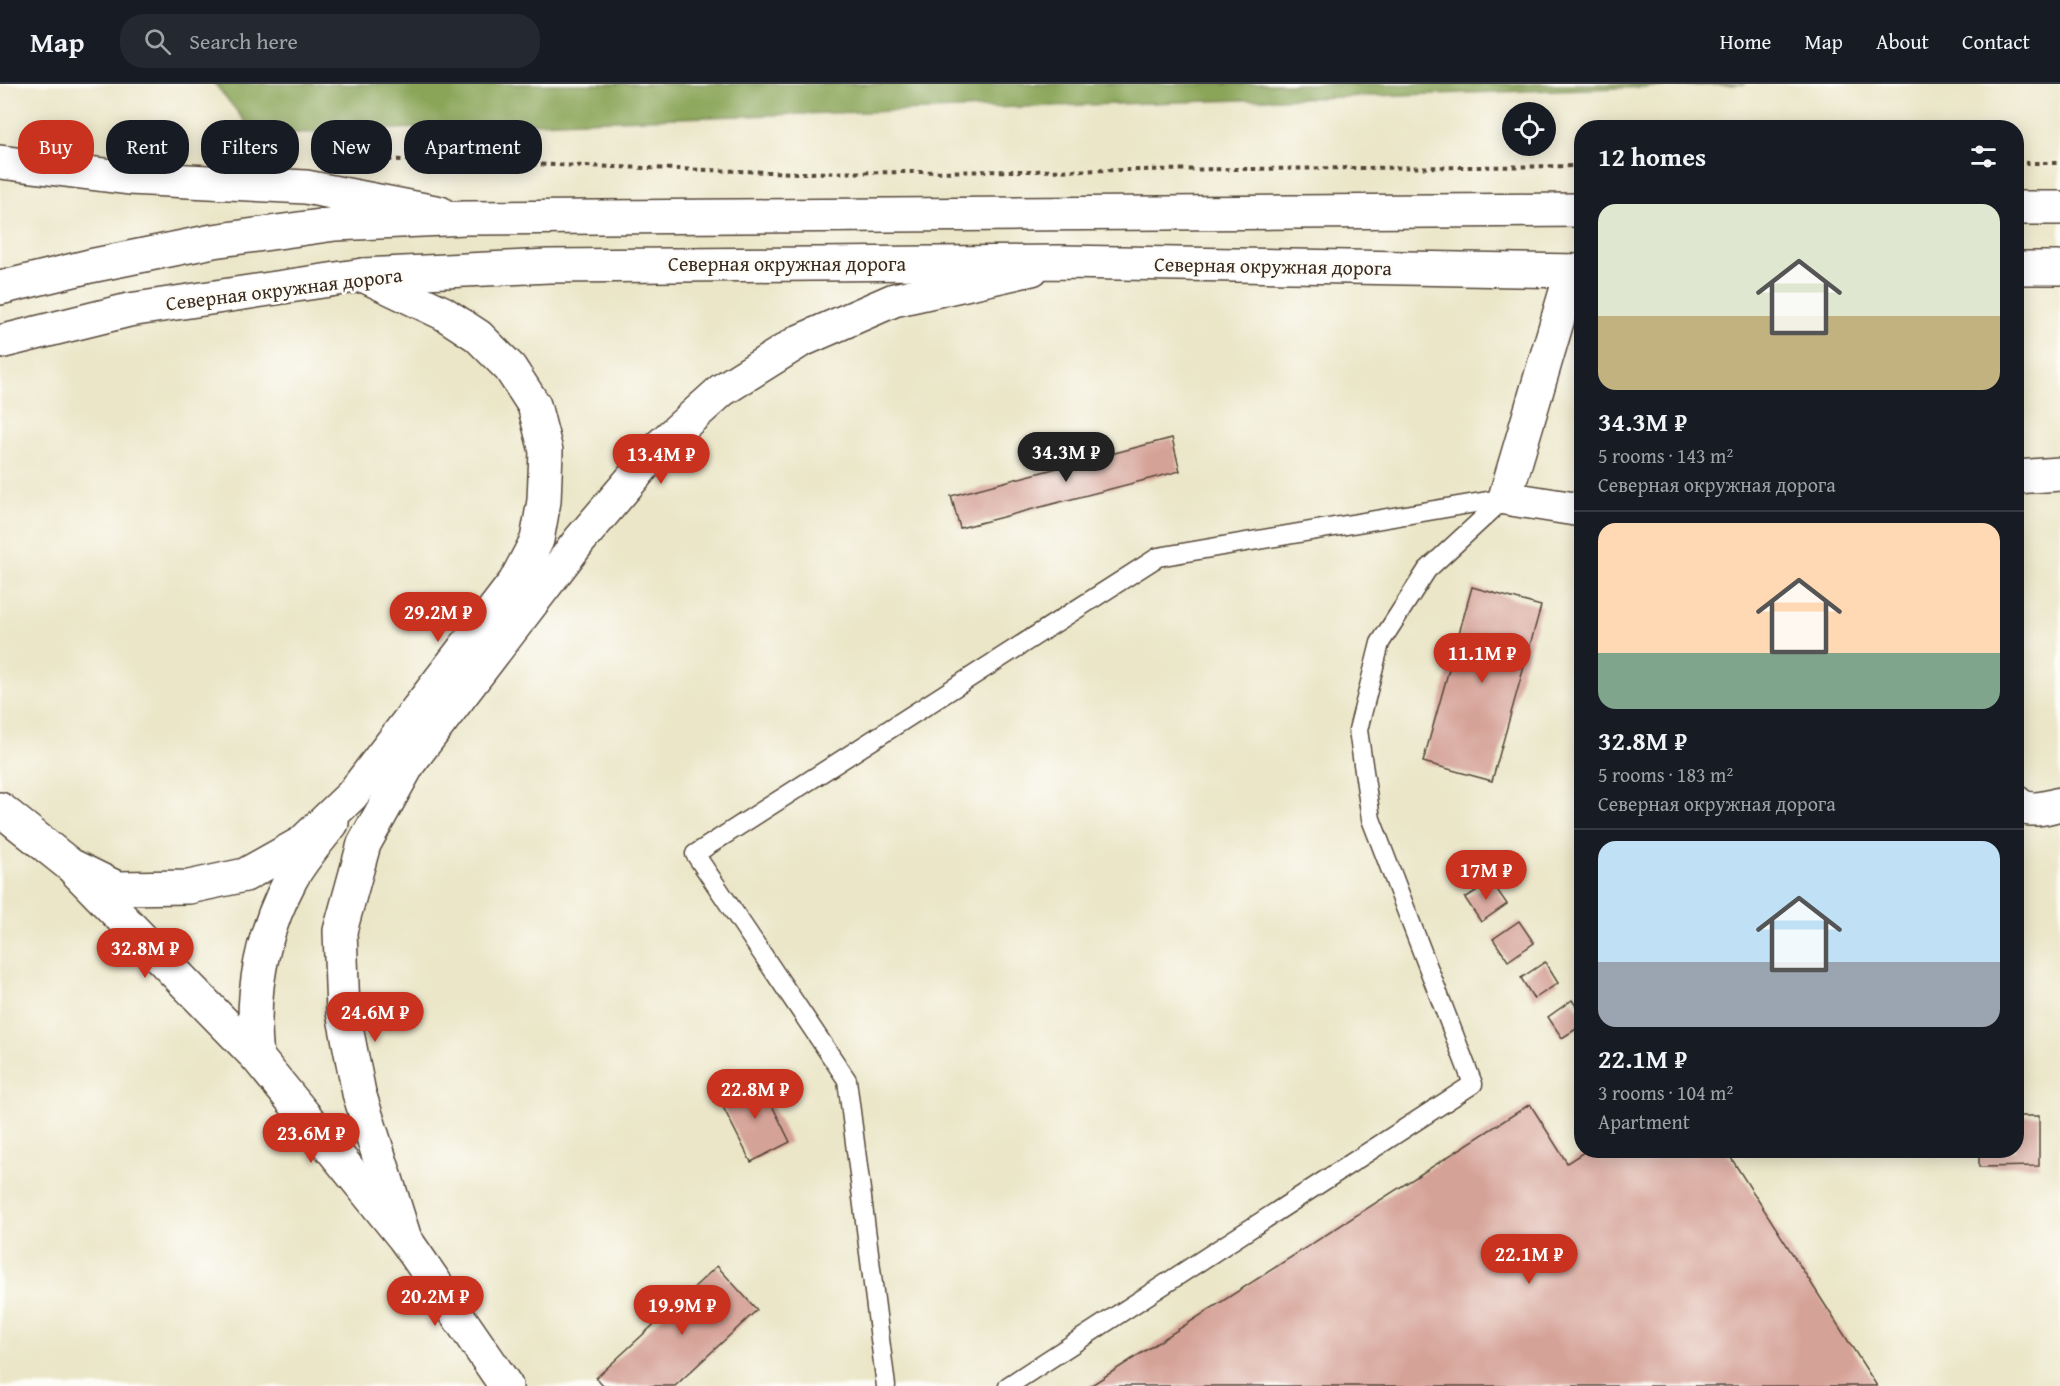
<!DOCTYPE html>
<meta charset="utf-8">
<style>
body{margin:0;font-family:"Gentium Book Plus",serif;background:#242831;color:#f1f3f6;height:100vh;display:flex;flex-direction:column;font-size:22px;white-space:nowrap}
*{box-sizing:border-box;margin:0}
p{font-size:20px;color:#9ea1a6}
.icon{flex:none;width:33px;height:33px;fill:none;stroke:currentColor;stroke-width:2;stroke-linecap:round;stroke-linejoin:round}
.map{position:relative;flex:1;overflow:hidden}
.panel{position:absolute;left:1574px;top:36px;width:450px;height:1038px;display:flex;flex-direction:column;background:#171b24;border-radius:24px;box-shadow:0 3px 15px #0003}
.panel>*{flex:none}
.guide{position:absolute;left:18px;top:36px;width:570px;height:54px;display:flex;gap:12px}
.buttons{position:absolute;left:1502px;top:18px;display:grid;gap:12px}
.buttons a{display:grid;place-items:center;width:54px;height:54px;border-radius:50%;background:#171b24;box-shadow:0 3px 15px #0003;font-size:30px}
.price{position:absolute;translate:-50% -51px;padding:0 14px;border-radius:21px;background:#c8321e;color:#fff;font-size:20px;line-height:39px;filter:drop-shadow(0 2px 3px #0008)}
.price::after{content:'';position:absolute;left:50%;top:36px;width:18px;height:14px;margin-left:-9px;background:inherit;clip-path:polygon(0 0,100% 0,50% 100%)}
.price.current{background:#222;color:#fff}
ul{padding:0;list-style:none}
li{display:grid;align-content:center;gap:12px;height:318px;padding:0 24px}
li+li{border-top:2px solid #363941}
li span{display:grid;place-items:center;height:186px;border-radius:18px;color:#555}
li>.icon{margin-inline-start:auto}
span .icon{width:108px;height:108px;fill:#fffc;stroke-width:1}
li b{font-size:26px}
h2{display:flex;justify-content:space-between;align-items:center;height:72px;padding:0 24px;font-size:26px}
.tag{padding:0 21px;border-radius:24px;background:#171b24;box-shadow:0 3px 15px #0003;font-size:21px;line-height:54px}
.tag.current{background:#c8321e;color:#fff}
header{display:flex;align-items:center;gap:36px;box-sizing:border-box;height:84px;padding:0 30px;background:#171b24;border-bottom:2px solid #363941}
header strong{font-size:28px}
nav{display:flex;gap:33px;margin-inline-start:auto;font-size:21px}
.search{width:420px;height:54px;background:#242831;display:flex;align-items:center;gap:15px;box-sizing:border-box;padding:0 21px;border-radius:24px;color:#9ea1a6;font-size:22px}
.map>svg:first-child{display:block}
</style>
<header>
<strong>Map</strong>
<div class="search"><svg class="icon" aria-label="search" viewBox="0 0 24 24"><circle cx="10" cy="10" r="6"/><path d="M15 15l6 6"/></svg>Search here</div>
<nav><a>Home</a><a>Map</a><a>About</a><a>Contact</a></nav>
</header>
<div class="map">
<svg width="2060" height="1302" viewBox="0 0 2060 1302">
<rect width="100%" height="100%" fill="#fdfcf7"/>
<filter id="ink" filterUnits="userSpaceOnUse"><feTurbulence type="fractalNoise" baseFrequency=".0167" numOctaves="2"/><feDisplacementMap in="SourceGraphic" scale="12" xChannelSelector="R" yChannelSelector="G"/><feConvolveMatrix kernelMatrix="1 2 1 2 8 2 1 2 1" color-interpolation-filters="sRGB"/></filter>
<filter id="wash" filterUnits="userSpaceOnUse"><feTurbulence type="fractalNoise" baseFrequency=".008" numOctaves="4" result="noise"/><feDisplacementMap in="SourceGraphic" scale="24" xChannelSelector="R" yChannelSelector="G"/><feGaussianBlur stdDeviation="1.35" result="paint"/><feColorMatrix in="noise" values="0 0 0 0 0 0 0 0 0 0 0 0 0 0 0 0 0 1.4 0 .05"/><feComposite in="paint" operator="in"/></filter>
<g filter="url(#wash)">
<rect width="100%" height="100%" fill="#ebe6c8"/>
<polygon fill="#8aa558" stroke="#62683b" stroke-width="1.5" points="215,0 1746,0 582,37 256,51"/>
<g id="blocks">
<g fill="#d5a297">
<polygon points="1172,354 1180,387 960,444 951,412"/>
<polygon points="1472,503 1541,522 1492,697 1423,678"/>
<polygon points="1491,797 1507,820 1481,838 1465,814"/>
<polygon points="1519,837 1534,859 1508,877 1493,855"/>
<polygon points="1545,878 1558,899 1534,915 1521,894"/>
<polygon points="1572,916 1581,929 1581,942 1562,954 1548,933"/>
<polygon points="759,995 790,1058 751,1078 719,1015"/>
<polygon points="1530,1020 1567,1079 1587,1066 1726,1066 1877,1302 1090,1302"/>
<polygon points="2016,1032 2039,1032 2039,1082 1979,1083 1979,1066 2016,1066"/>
<polygon points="717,1182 757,1226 675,1302 603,1302 596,1294"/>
</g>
</g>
</g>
<g filter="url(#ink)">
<use href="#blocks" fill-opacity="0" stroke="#554638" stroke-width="1.5"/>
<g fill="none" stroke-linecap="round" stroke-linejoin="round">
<defs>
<g id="service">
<polyline points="886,1302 847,996 695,770 1158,473 1505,414"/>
<polyline points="1008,1302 1473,1000 1371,735 1358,646 1380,559 1427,486 1505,414"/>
</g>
<g id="minor">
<polyline points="1572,187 1505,414 1581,426"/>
<polyline points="2016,393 2060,390"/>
<path d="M2016,718C2027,730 2046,724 2060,720"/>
</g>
<g id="tertiary">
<polyline points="74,785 257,973 405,1155 506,1302"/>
<path d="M257,973C250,910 261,851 291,795C302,775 318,757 332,739"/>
<polyline points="405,1155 359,1009 343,928 340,847 364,760 409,679 580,456 661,361 722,306 800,257 894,216 1032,185"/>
</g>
<g id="secondary">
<polyline points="0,78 129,94 306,103 440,129"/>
<polyline points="0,725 70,781 117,804 189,803 245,791 302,759 352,711 515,498 537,456 544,417 546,367 534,321 510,284 478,252 443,229 363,191"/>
</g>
<g id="primary">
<polyline points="2016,124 2060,124"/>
<polyline points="2016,184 2060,184"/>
<polyline points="0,204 90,182 213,157 335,140 465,134 1581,126"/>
<polyline points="0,258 129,226 363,191 549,182 1062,178 1581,187"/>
</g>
</defs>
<use href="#service" stroke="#554638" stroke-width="21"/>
<use href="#minor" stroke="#554638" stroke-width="36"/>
<use href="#tertiary" stroke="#554638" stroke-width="36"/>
<use href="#secondary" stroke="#554638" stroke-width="36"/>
<use href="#primary" stroke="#554638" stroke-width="36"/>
<g stroke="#554638" stroke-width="4" stroke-dasharray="4.5 4.5" stroke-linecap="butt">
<polyline points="343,74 799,89 1581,82"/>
<polyline points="2016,79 2060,79"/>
</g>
<use href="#service" stroke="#fff" stroke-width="18"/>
<use href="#minor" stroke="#fff" stroke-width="33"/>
<use href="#tertiary" stroke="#fff" stroke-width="33"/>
<use href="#secondary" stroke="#fff" stroke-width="33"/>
<use href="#primary" stroke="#fff" stroke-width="33"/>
</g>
</g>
<g text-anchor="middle" stroke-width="5" stroke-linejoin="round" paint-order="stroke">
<g font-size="20" fill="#3b2a1e" stroke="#fdfcf7">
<text x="787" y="187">Северная окружная дорога</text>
<text transform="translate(1273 182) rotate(1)" y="7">Северная окружная дорога</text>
<text transform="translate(284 205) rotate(-7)" y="7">Северная окружная дорога</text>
</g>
</g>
</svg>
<div class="buttons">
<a><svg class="icon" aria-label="locate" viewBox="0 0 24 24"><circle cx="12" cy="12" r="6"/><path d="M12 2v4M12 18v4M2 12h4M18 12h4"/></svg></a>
</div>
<b class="price current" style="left:1066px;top:399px">34.3M ₽</b>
<b class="price" style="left:661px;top:401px">13.4M ₽</b>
<b class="price" style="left:438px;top:559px">29.2M ₽</b>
<b class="price" style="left:1482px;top:600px">11.1M ₽</b>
<b class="price" style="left:1486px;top:817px">17M ₽</b>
<b class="price" style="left:145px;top:895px">32.8M ₽</b>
<b class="price" style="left:375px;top:959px">24.6M ₽</b>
<b class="price" style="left:755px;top:1036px">22.8M ₽</b>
<b class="price" style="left:311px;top:1080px">23.6M ₽</b>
<b class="price" style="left:1529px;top:1201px">22.1M ₽</b>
<b class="price" style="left:435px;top:1243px">20.2M ₽</b>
<b class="price" style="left:682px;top:1252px">19.9M ₽</b>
<div class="guide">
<a class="tag current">Buy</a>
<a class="tag">Rent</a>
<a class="tag">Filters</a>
<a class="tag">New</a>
<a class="tag">Apartment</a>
</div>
<section class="panel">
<h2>12 homes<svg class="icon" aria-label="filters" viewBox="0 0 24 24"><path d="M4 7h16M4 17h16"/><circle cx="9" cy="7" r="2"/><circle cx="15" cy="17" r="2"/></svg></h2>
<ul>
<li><span style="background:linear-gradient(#dfe7d0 60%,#c2b280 0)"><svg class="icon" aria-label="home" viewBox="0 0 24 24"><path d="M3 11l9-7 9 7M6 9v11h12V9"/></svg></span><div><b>34.3M ₽</b><p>5 rooms · 143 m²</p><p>Северная окружная дорога</p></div></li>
<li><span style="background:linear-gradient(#ffd9b3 70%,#7fa58c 0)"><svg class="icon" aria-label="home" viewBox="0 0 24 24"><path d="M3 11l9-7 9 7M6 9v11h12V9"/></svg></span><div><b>32.8M ₽</b><p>5 rooms · 183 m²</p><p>Северная окружная дорога</p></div></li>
<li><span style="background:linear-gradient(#bfe0f5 65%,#9aa5b1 0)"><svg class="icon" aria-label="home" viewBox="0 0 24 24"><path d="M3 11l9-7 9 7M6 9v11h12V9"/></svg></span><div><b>22.1M ₽</b><p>3 rooms · 104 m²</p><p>Apartment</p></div></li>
</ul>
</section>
</div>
